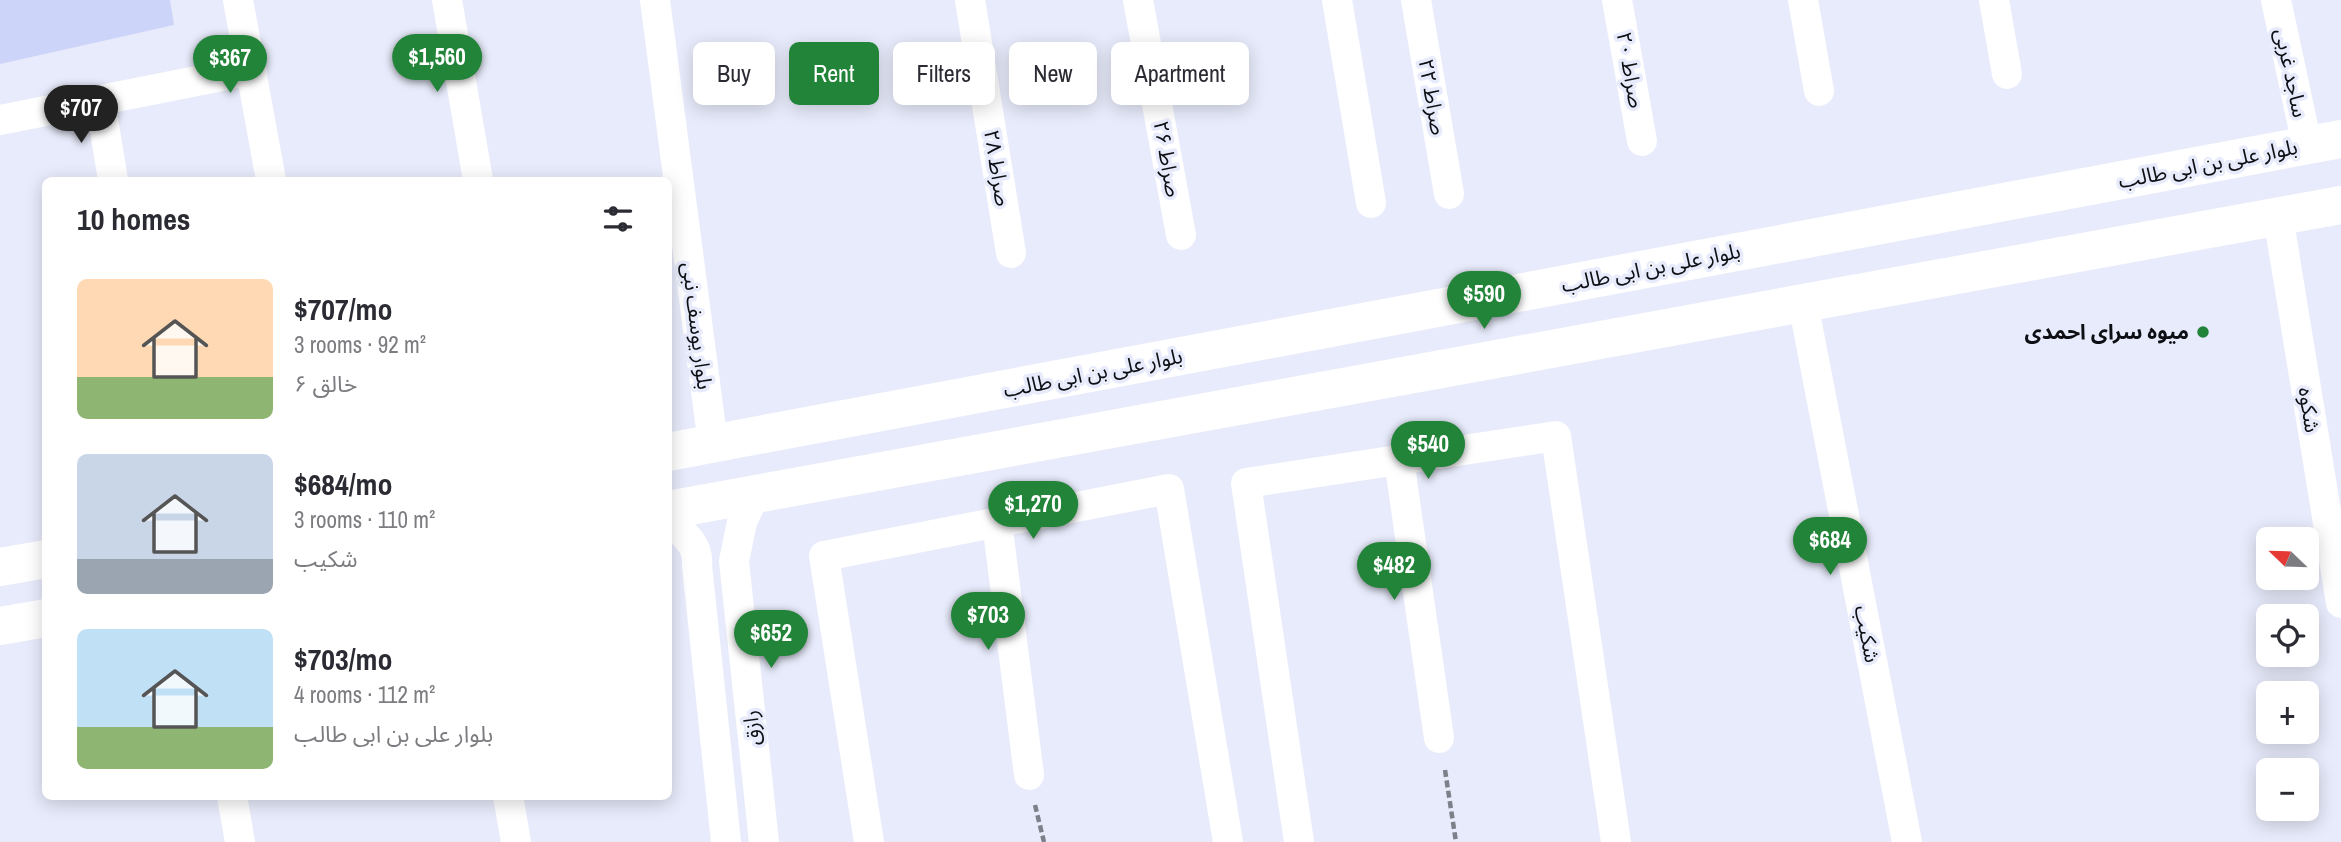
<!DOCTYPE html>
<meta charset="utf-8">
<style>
body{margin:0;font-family:"Archivo Narrow","Noto Sans Arabic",sans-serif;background:#f7f7f7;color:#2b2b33;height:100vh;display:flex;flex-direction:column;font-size:26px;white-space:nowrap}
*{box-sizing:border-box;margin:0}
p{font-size:23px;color:#7c7c81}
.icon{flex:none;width:38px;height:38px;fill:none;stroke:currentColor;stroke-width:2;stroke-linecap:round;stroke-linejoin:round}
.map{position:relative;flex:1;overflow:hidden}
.side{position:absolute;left:42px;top:177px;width:630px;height:623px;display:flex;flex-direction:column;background:#fff;border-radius:10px;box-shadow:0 4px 18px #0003}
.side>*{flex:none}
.top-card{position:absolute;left:693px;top:42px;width:665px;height:63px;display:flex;gap:14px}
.needle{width:46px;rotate:293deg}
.tools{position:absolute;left:2256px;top:527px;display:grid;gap:14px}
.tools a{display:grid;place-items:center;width:63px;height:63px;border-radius:10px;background:#fff;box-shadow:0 4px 18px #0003;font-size:35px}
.price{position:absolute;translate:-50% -60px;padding:0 16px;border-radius:24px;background:#228438;color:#fff;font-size:23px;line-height:46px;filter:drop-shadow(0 2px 4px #0008)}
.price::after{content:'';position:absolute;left:50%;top:42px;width:21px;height:16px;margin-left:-10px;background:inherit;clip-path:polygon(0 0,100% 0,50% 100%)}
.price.on{background:#222;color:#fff}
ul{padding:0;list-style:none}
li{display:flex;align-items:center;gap:21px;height:175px;padding:0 35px}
li span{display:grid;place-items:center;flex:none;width:196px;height:140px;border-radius:10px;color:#555}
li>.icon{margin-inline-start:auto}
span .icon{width:84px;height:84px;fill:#fffc;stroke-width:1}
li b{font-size:30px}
h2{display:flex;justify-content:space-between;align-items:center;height:84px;padding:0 35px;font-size:30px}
.chip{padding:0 24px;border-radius:10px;background:#fff;box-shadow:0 4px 18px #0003;font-size:24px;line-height:63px}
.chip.on{background:#228438;color:#fff}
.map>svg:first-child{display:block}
</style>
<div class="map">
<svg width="2341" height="842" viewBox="0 0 2341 842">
<rect width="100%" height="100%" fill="#e8ebfb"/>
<polygon fill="#cdd4f9" points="0,0 170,0 174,25 0,64"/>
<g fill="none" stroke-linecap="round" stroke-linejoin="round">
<g stroke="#7d7f89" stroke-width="4.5" stroke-dasharray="7 3.5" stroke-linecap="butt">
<polyline points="1445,770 1456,842"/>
<polyline points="1035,805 1044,842"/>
</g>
<g stroke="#fff" stroke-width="30">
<polyline points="238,0 271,180"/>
<polyline points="447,0 478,180"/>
<polyline points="655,0 713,444"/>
<polyline points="970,0 1011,253"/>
<polyline points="1138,0 1181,235"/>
<polyline points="1337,0 1371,203"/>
<polyline points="1416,0 1449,194"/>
<polyline points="1617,0 1642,141"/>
<polyline points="1803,0 1819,91"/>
<polyline points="1994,0 2007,74"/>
<polyline points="2276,0 2307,145"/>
<polyline points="100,101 113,180"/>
<polyline points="0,120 252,70"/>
<polyline points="2278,216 2341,603"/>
<polyline points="1803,303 1907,842"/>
<polyline points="1399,460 1439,738"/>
<polyline points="756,492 742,522 734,561 764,842"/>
<polyline points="997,522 1029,775"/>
<path d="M668,523C684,532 699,545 697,565L726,842"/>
<polyline points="232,796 240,842"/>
<polyline points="508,796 516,842"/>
<polyline points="869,842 824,556 1169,489 1228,842"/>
<polyline points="1299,842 1246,483 1556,436 1616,842"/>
</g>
<g stroke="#fff" stroke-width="38">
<polyline points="668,452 2341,139"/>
<polyline points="668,510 2341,205"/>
<polyline points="0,567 46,559"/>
<polyline points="0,626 46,618"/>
</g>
</g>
<circle fill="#228438" stroke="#e8ebfb" stroke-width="2.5" cx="2203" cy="332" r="7"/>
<g text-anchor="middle" stroke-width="7" stroke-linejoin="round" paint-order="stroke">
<g font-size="21" fill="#0e0f14" stroke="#e8ebfb">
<text transform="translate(1630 70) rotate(80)" y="7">صراط ۲۰</text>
<text transform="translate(2291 73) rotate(78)" y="7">ساجد غربی</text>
<text transform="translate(1432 97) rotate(80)" y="7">صراط ۲۲</text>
<text transform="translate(1167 159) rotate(80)" y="7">صراط ۲۶</text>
<text transform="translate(2208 164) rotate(-11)" y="7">بلوار علی بن ابی طالب</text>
<text transform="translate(997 168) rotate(81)" y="7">صراط ۲۸</text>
<text transform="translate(1651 268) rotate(-11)" y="7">بلوار علی بن ابی طالب</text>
<text transform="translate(697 326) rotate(83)" y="7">بلوار یوسف نبی</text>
<text transform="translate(1093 373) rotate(-11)" y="7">بلوار علی بن ابی طالب</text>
<text transform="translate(2309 410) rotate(81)" y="7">شکوه</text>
<text transform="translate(1867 634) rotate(79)" y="7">شکیب</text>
<text transform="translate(752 728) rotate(-96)" y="7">رازق</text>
</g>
<g font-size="21" font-weight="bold" fill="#0e0f14" stroke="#e8ebfb" text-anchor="end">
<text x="2189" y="339">میوه سرای احمدی</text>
</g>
</g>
</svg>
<div class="tools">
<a><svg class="needle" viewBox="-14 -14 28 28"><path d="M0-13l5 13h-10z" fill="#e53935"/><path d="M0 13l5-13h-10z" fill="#7c7c81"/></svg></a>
<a><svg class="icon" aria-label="locate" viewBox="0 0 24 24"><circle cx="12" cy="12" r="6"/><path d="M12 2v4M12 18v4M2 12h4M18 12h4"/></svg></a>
<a>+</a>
<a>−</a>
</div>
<b class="price" style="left:437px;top:94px">$1,560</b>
<b class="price" style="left:230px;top:95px">$367</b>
<b class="price on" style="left:81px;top:145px">$707</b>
<b class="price" style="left:1484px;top:331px">$590</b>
<b class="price" style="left:1428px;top:481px">$540</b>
<b class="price" style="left:1033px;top:541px">$1,270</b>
<b class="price" style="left:1830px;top:577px">$684</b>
<b class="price" style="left:1394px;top:602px">$482</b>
<b class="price" style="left:988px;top:652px">$703</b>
<b class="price" style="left:771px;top:670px">$652</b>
<div class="top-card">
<a class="chip">Buy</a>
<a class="chip on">Rent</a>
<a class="chip">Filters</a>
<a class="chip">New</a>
<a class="chip">Apartment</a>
</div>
<section class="side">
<h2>10 homes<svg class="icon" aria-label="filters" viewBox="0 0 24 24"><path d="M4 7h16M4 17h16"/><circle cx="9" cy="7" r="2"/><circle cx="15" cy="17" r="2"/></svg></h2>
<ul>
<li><span style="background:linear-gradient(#ffd9b3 70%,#8fb573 0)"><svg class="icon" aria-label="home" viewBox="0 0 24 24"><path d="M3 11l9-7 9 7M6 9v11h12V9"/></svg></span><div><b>$707/mo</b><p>3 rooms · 92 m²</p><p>خالق ۶</p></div></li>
<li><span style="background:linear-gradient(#c9d6e8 75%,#9aa5b1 0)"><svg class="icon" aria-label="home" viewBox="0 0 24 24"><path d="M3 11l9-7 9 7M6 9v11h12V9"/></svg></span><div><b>$684/mo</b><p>3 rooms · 110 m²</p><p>شکیب</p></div></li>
<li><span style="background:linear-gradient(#bfe0f5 70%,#8fb573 0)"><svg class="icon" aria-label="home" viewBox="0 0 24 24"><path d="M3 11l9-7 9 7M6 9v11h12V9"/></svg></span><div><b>$703/mo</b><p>4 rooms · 112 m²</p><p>بلوار علی بن ابی طالب</p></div></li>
</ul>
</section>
</div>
